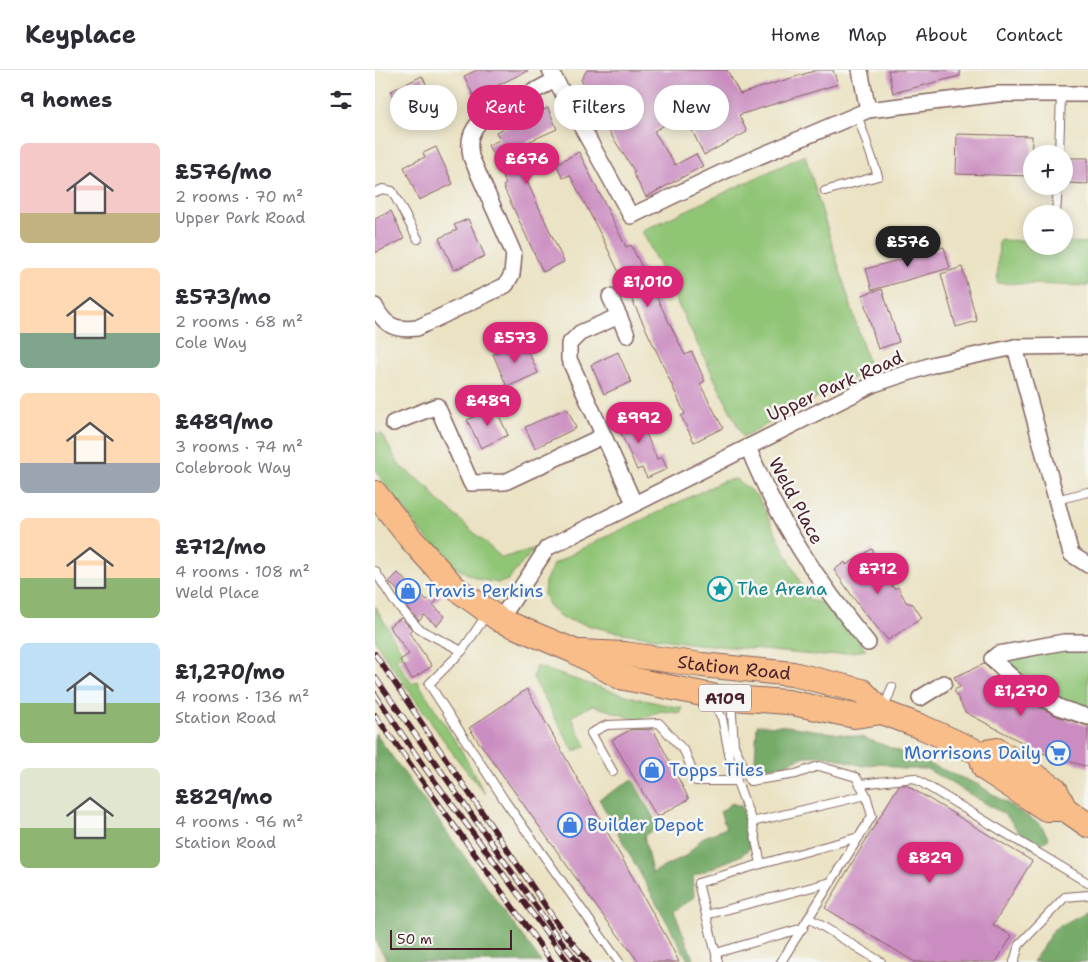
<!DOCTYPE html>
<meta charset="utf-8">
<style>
body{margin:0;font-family:"Shantell Sans",sans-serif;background:#f7f7f7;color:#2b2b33;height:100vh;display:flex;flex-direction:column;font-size:19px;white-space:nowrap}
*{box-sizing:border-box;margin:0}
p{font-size:16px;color:#7c7c81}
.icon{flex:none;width:28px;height:28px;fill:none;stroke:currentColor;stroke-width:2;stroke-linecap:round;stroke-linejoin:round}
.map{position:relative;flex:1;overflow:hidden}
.details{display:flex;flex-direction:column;background:#fff;width:375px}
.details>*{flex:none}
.guide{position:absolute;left:15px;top:15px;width:475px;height:45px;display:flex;gap:10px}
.fabs{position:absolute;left:648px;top:75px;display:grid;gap:10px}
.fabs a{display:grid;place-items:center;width:50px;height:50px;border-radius:50%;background:#fff;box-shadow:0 2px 12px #0003;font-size:25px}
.scale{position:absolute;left:15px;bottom:12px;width:122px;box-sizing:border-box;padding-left:5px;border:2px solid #4a1f2b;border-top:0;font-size:14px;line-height:18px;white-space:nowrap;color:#4a1f2b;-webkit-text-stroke:4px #f6f6f2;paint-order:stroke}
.price{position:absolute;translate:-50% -42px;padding:0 11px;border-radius:18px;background:#db2777;color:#fff;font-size:16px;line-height:32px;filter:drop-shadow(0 1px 2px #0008)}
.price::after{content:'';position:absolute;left:50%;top:30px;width:15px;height:11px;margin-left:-8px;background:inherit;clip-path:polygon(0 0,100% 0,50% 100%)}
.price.selected{background:#222;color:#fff}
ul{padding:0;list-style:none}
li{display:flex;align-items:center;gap:15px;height:125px;padding:0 20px}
li span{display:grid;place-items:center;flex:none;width:140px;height:100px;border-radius:8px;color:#555}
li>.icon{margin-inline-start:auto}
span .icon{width:60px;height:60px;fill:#fffc;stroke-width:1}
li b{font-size:21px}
h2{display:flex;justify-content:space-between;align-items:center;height:60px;padding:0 20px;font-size:21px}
.chip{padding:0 18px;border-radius:22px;background:#fff;box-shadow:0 2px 12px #0003;font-size:18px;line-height:45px}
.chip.selected{background:#db2777;color:#fff}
header{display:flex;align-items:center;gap:30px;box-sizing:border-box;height:70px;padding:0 25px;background:#fff;border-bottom:1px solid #e1e1e2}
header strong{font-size:24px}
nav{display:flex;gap:28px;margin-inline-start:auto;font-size:18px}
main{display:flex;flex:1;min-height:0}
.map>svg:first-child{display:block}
</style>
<header>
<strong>Keyplace</strong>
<nav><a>Home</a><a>Map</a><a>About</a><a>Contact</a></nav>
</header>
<main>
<section class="details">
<h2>9 homes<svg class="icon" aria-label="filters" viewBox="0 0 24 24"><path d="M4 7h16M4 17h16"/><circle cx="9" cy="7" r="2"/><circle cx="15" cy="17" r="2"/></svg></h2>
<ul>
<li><span style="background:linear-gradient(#f6c9c9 70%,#c2b280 0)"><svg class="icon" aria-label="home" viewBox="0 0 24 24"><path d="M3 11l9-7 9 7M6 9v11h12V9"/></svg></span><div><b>£576/mo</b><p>2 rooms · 70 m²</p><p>Upper Park Road</p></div></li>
<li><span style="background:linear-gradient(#ffd9b3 65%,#7fa58c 0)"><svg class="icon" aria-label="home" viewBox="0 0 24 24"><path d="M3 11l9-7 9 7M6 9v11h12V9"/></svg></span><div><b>£573/mo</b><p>2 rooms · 68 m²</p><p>Cole Way</p></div></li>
<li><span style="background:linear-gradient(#ffd9b3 70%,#9aa5b1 0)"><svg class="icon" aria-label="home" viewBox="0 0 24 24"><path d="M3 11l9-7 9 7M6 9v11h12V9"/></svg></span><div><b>£489/mo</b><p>3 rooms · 74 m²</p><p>Colebrook Way</p></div></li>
<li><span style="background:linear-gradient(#ffd9b3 60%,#8fb573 0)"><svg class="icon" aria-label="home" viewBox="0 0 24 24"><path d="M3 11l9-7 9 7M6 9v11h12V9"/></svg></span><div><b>£712/mo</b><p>4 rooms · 108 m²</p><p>Weld Place</p></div></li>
<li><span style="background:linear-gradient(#bfe0f5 60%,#8fb573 0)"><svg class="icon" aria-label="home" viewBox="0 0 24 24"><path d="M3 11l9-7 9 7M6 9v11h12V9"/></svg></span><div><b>£1,270/mo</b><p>4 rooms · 136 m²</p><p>Station Road</p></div></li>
<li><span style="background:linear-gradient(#dfe7d0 60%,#8fb573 0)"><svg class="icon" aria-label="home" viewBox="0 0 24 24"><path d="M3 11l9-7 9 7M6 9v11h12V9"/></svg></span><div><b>£829/mo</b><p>4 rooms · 96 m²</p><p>Station Road</p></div></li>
</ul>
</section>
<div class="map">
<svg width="713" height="892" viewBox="0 0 713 892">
<rect width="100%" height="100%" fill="#f6f6f2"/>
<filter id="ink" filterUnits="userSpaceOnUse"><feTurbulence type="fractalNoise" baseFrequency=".02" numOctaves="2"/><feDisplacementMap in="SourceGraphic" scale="10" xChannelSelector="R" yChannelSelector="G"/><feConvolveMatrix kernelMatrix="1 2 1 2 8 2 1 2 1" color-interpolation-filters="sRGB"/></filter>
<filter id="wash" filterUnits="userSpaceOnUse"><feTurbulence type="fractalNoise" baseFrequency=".0096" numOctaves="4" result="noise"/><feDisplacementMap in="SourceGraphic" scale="20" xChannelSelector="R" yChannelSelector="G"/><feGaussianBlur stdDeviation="1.12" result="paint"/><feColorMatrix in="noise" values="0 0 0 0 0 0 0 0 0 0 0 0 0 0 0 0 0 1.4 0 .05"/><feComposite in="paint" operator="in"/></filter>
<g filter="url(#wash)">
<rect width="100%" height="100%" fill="#eae2c2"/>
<g fill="#90c576" stroke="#6d7250">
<polygon points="430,85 495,299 368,367 267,161"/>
<polygon points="624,170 656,171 656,176 689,176 689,172 713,173 713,216 622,213"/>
<polygon points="0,360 2,365 6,363 25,396 54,418 62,429 127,488 160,478 133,510 124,513 102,509 78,496 46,462 0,400"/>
<polygon points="361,409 383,427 434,530 456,535 491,580 449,586 313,573 235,561 186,548 173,535 169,524 170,512 179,494 206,479 348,411"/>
<polygon points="0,536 28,584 21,589 37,614 42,611 86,680 110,724 79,685 9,585 0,570"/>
<polygon points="713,574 713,644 671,630 621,586"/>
<path d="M161,596C210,613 256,629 307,638L306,643L286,641L262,650L217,635L196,647L211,676L199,682L158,608Z"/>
</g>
<g fill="#74aa67" stroke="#5f6449">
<polygon points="382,655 412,656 486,667 509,675 602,714 666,755 674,769 656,778 632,746 552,699 526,699 506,693 488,696 453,686 430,686 406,696 385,698 380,691"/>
<polygon points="0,663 166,892 13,892 0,871"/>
<polygon points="258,710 283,756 269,766 277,803 312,785 327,768 351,758 345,742 357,733 367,737 377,776 367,785 318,806 319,828 299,841 319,891 313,890 224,729"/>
<polygon points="713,841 713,892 658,892 679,859"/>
</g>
<g id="blocks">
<g fill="#cb8dc1">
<polygon points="102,0 154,0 99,27 89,6"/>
<polygon points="212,0 352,0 365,24 442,0 458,0 463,14 364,45 372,62 329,85 309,44 279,61 300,95 321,84 328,96 271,127 258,103 260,102 233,60 235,58 206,10"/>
<polygon points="513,0 585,0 585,6 518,23"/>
<polygon points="47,6 62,37 31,52 16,21"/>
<polygon points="173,38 182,59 133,81 146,108 150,107 189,192 168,202 128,116 131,114 113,75 125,70 121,62"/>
<polygon points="582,64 657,66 656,106 581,104"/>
<polygon points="61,77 78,114 44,130 29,97 50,87 48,83"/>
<polygon points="204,82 251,177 256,175 310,285 317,282 330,311 325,314 348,358 319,372 306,346 310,344 288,295 228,169 195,105 188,108 181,94"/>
<polygon points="691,88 713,88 713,114 690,113"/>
<polygon points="16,141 29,169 0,183 0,149"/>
<polygon points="93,149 110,186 79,200 64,168 82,160 79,155"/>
<polygon points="569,177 575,198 497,220 491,199"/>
<polygon points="587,197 602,251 581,257 566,204"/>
<polygon points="507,219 524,272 503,279 487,225"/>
<polygon points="148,270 163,303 132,317 118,284"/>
<polygon points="243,282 256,312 229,324 216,295"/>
<polygon points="120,337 133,365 106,378 92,350"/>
<polygon points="192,338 201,358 160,378 150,357"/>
<polygon points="260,338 282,389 287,387 292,399 272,408 267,398 262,400 239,347"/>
<polygon points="497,479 519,519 523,517 531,532 538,534 547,548 513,570 487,540 459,500 470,492 471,495"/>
<polygon points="23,503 52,530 63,522 66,526 58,535 70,546 62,556 49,545 44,551 28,533 32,529 14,512"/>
<polygon points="26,548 37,559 34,562 57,596 37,609 25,590 34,584 14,556"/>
<polygon points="609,594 645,626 682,646 713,656 713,697 667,683 590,642 579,620 585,617 579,607"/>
<polygon points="152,619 293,870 304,892 264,892 223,839 94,658"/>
<polygon points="278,659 314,729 282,747 237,670 255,660"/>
<polygon points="524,715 531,715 657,791 618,855 637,866 621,892 540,892 450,838"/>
</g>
</g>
</g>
<g filter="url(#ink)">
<use href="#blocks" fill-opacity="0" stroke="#826360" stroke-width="1"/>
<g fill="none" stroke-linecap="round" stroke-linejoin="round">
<defs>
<g id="lane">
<polyline points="684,84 686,24"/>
<polyline points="450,121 503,106 482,44"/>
<polyline points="0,122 8,119 17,121 43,169"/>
<polyline points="681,143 683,116"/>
<polyline points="681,430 713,422"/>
<polyline points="0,501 19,531 44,559 87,581 112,544"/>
<polyline points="87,581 54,614 130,731 244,892"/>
<polyline points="342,630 342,639 347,648 357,698 377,752 386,794 323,813 343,892"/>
<polyline points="356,630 359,675 375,711 421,704 444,696 481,707 491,725 377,752"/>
<polyline points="509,638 517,617"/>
<polyline points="238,702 216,663 232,655 284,653 310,682 321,711 362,711"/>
<polyline points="485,714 539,708 713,813"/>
<polyline points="386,794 484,767"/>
<polyline points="331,845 456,812"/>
<polyline points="434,848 506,892"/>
<polyline points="341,883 428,858"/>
<polyline points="406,892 497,746 491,725"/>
<polyline points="639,892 644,875 690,827 713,825"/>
</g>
<g id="street">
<polyline points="175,0 256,146 352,100 493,40 623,24 713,24"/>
<polyline points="485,0 493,40"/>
<polyline points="235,227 244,246"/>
<path d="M0,236C9,255 20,261 42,258L131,215L137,204L139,184L96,87C93,70 95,62 107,49L180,10"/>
<polyline points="252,265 244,246 205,263 194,274 194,289 259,433"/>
<polyline points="640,277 696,484 713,495"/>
<polyline points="18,353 62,336 96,413 130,412 228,366"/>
<path d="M373,377C402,450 443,512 493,573"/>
<polyline points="125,550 172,478 499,314 560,294 640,277 713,276"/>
<polyline points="713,572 689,572 623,584 617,589 649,618 686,638 713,647"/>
<polyline points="545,628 569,613"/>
</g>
<g id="primary">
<polyline points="0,423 36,469 79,517 125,550 199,581 245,607 342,627 413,632 480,646 507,642"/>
<path id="s1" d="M206,582L249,584L327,595L418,604L487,621L507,642L547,657L605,683L622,680L680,719L690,739L713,755"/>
<polyline points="605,683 610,699 671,739 690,739"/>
</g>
</defs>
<use href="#lane" stroke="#826360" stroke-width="10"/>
<use href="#street" stroke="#826360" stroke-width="18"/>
<use href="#primary" stroke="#826360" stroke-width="26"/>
<use href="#lane" stroke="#fff" stroke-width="8"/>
<use href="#street" stroke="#fff" stroke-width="15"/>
<use href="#primary" stroke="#f8bd89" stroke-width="24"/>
<defs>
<g id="rail">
<polyline points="0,584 184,856 213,892"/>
<polyline points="0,607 179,862 203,892"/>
<polyline points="0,624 50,698 193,892"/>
<polyline points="0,645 177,892"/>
</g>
</defs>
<use href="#rail" stroke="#4a1f2b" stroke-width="5.5"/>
<use href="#rail" stroke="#f6f6f2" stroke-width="4" stroke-dasharray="11" stroke-linecap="butt"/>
</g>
</g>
<defs>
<symbol id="sight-ring" viewBox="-11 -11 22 22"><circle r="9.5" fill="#f6f6f2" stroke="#0f9aa8" stroke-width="1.5"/><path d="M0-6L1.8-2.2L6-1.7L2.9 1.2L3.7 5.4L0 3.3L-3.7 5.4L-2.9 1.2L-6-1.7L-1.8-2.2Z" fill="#0f9aa8"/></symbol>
<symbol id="shop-ring" viewBox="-11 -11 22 22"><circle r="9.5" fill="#f6f6f2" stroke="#3f7fe0" stroke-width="1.5"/><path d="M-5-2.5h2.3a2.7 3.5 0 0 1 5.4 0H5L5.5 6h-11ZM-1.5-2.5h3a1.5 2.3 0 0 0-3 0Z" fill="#3f7fe0"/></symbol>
<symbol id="supermarket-ring" viewBox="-11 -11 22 22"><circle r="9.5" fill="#f6f6f2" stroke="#3f7fe0" stroke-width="1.5"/><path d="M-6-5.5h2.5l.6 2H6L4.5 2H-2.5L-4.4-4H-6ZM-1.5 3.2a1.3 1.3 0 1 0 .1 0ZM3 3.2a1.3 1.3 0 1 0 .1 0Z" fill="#3f7fe0"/></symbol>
</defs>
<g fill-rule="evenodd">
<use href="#sight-ring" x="331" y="505" width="28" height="28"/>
<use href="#shop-ring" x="19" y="507" width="28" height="28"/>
<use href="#supermarket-ring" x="669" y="669" width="28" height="28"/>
<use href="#shop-ring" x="263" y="686" width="28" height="28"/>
<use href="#shop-ring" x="181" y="741" width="28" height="28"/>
</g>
<g text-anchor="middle" stroke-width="5" stroke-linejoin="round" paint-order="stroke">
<rect fill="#f6f6f2" stroke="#7e6067" stroke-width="1" x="324" y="614.5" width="52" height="27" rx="4"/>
<g font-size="16" font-weight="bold" fill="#4a1f2b">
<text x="350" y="634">A109</text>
</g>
<g font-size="18" fill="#4a1f2b" stroke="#f6f6f2">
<text transform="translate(460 316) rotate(-24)" y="6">Upper Park Road</text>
<text transform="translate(421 431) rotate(62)" y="6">Weld Place</text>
<text dy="6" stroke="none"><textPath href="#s1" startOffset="154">Station Road</textPath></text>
</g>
<g font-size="18" fill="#0d838f" stroke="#f6f6f2" text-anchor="start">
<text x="362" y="525">The Arena</text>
</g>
<g font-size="18" fill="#366cbe" stroke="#f6f6f2" text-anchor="start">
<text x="50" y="527">Travis Perkins</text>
<text x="666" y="689" text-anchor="end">Morrisons Daily</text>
<text x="294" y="706">Topps Tiles</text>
<text x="212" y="761">Builder Depot</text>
</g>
</g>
</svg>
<div class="fabs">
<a>+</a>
<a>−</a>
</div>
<div class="scale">50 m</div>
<b class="price" style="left:152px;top:115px">£676</b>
<b class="price selected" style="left:533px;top:198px">£576</b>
<b class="price" style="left:273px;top:238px">£1,010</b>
<b class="price" style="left:140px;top:294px">£573</b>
<b class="price" style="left:113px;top:357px">£489</b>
<b class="price" style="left:264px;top:374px">£992</b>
<b class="price" style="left:503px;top:525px">£712</b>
<b class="price" style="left:646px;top:647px">£1,270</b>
<b class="price" style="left:555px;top:814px">£829</b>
<div class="guide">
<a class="chip">Buy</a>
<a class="chip selected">Rent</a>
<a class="chip">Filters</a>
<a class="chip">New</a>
</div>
</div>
</main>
